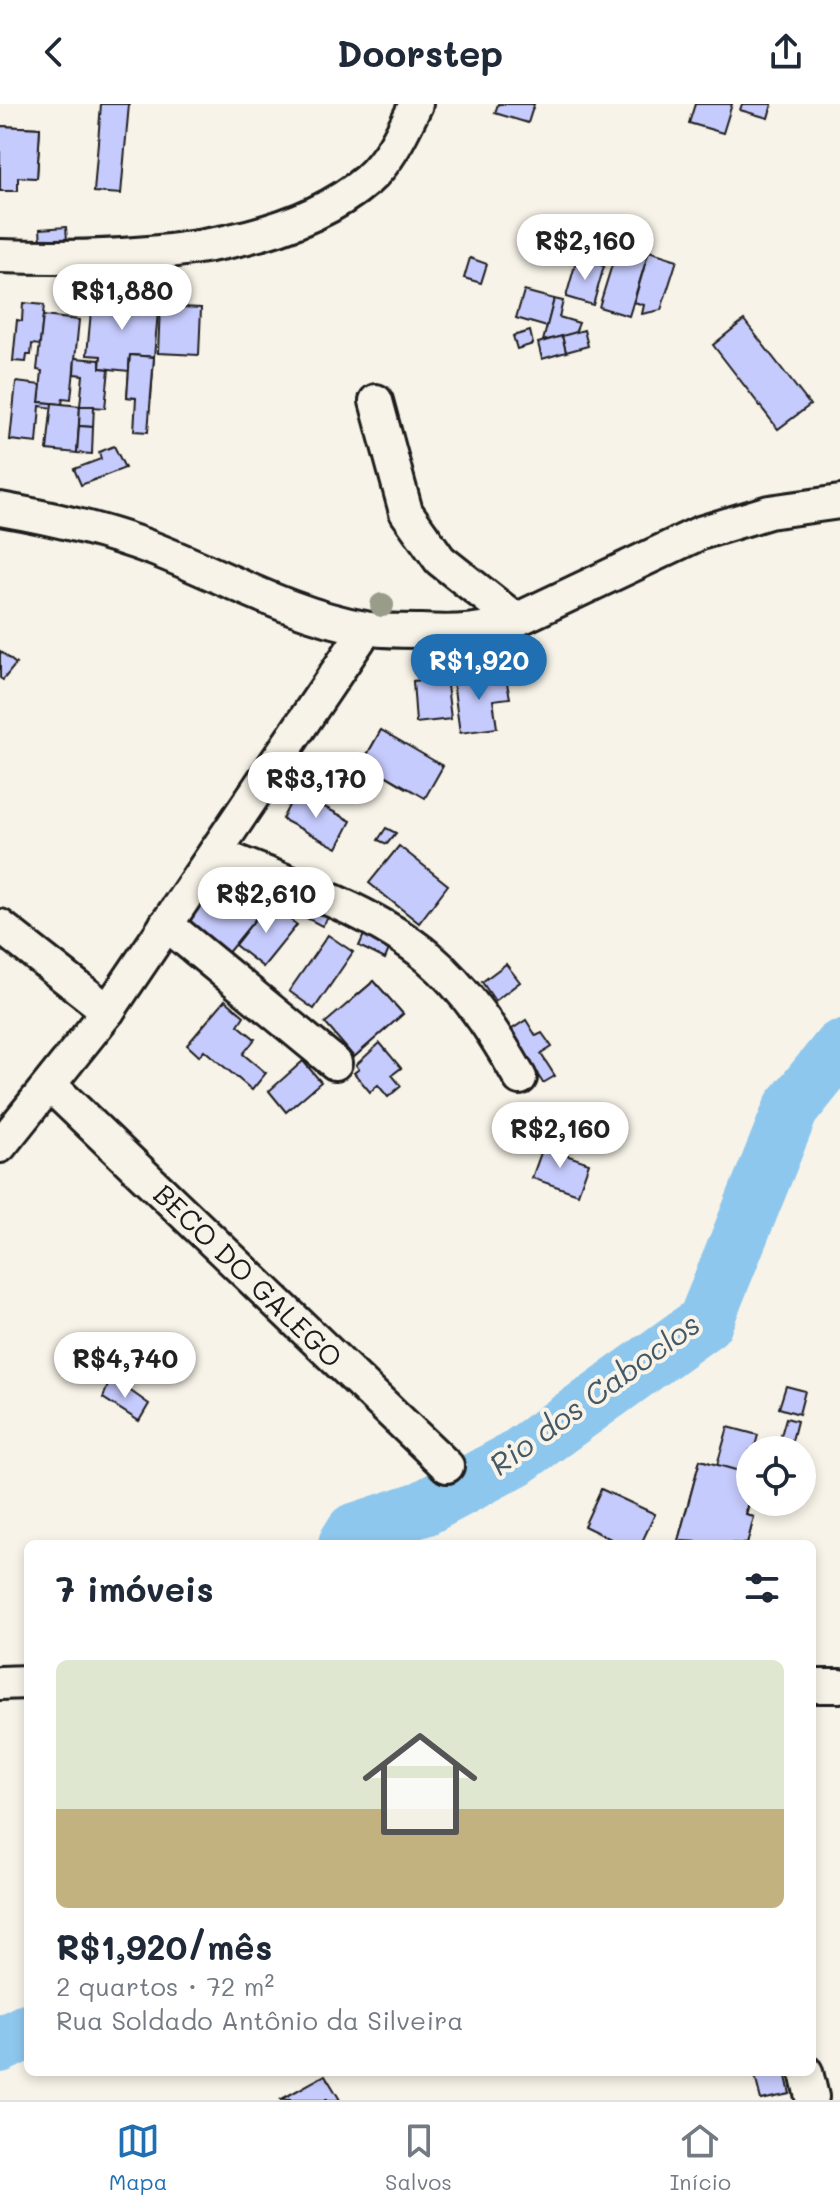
<!DOCTYPE html>
<html lang="pt">
<meta charset="utf-8">
<style>
body{margin:0;font-family:Mali,sans-serif;background:#f6f6f7;color:#1f2937;height:100vh;display:flex;flex-direction:column;font-size:30px;white-space:nowrap}
*{box-sizing:border-box;margin:0}
p{font-size:26px;color:#747a83}
.icon{flex:none;width:44px;height:44px;fill:none;stroke:currentColor;stroke-width:2;stroke-linecap:round;stroke-linejoin:round}
.map{position:relative;flex:1;overflow:hidden}
.details{position:absolute;left:24px;top:1436px;width:792px;height:536px;display:flex;flex-direction:column;background:#fff;border-radius:12px;box-shadow:0 4px 12px #0003}
.details>*{flex:none}
.controls{position:absolute;left:736px;top:1332px;display:grid;gap:16px}
.controls a{display:grid;place-items:center;width:80px;height:80px;border-radius:50%;background:#fff;box-shadow:0 4px 12px #0003;font-size:40px}
.price{position:absolute;translate:-50% -68px;padding:0 18px;border-radius:28px;background:#fff;color:#222;font-size:26px;line-height:52px;filter:drop-shadow(0 2px 4px #0008)}
.price::after{content:'';position:absolute;left:50%;top:48px;width:24px;height:18px;margin-left:-12px;background:inherit;clip-path:polygon(0 0,100% 0,50% 100%)}
.price.active{background:#1f6fb2;color:#fff}
ul{padding:0;list-style:none}
li{display:grid;align-content:center;gap:16px;height:424px;padding:0 32px}
li span{display:grid;place-items:center;height:248px;border-radius:12px;color:#555}
li>.icon{margin-inline-start:auto}
span .icon{width:144px;height:144px;fill:#fffc;stroke-width:1}
li b{font-size:34px}
h2{display:flex;justify-content:space-between;align-items:center;height:96px;padding:0 32px;font-size:34px}
header{display:flex;justify-content:space-between;align-items:center;height:104px;padding:0 32px;background:#fff;font-size:36px;font-weight:700}
.tabs{display:flex;justify-content:space-around;align-items:center;height:112px;border-top:2px solid #e0e1e3;background:#fff;font-size:22px;color:#747a83}
.tabs a{display:grid;justify-items:center;gap:4px}
.tabs .active{color:#1f6fb2}
.map>svg:first-child{display:block}
</style>
<header><svg class="icon" aria-label="back" viewBox="0 0 24 24"><path d="M15 5l-7 7 7 7"/></svg>Doorstep<svg class="icon" aria-label="share" viewBox="0 0 24 24"><path d="M12 15V3M7 8l5-5 5 5M5 13v7h14v-7"/></svg></header>
<div class="map">
<svg width="840" height="1996" viewBox="0 0 840 1996">
<rect width="100%" height="100%" fill="#f7f3e8"/>
<filter id="ink" filterUnits="userSpaceOnUse"><feTurbulence type="fractalNoise" baseFrequency=".0125" numOctaves="2"/><feDisplacementMap in="SourceGraphic" scale="16" xChannelSelector="R" yChannelSelector="G"/><feConvolveMatrix kernelMatrix="1 2 1 2 8 2 1 2 1" color-interpolation-filters="sRGB"/></filter>
<g filter="url(#ink)">
<g fill="none" stroke-linecap="round" stroke-linejoin="round">
<g stroke="#8ec7ed" stroke-width="56">
<polyline points="346,1440 354,1427 424,1404 515,1355 705,1218 791,1005 840,944"/>
<polyline points="0,1941 28,1927"/>
</g>
</g>
<g fill="#c6cbfd" stroke="#1c1c1c" stroke-width="2">
<polygon points="101,0 129,0 121,90 94,88"/>
<polygon points="498,0 534,0 528,19 495,9"/>
<polygon points="695,0 732,0 723,29 689,19"/>
<polygon points="742,0 772,0 768,14 740,6"/>
<polygon points="0,22 40,24 37,74 0,71"/>
<polygon points="0,22 40,24 37,74 18,73 18,87 0,87"/>
<polygon points="66,123 67,136 41,138 40,125"/>
<polygon points="619,138 649,147 629,212 599,203"/>
<polygon points="649,147 677,156 661,206 642,210 644,201 634,198"/>
<polygon points="470,154 487,160 481,179 464,174"/>
<polygon points="577,154 604,162 593,201 566,193"/>
<polygon points="119,169 120,187 108,188 109,198 92,196 92,172"/>
<polygon points="524,187 554,195 547,223 516,214"/>
<polygon points="143,194 159,196 154,253 130,251 129,267 100,264 101,252 87,251 92,196 143,201"/>
<polygon points="554,195 563,197 559,213 579,219 575,229 543,237"/>
<polygon points="23,199 44,201 40,241 32,240 31,251 27,251 26,258 13,257 17,216 22,217"/>
<polygon points="160,202 201,204 199,251 158,249"/>
<polygon points="43,212 79,216 71,295 63,294 62,300 39,298 42,267 37,266"/>
<polygon points="744,216 810,301 778,325 713,241"/>
<polygon points="584,226 588,242 566,248 562,232"/>
<polygon points="530,227 533,240 517,245 513,232"/>
<polygon points="562,232 566,248 542,255 538,239"/>
<polygon points="130,251 154,253 151,295 127,293"/>
<polygon points="130,251 154,253 148,328 134,327 136,294 127,293"/>
<polygon points="75,254 100,256 100,264 109,265 105,304 80,302 83,271 74,270"/>
<polygon points="16,278 41,281 39,298 52,299 52,304 40,302 37,339 10,336"/>
<polygon points="52,299 80,302 77,349 47,346"/>
<polygon points="80,302 94,302 93,323 79,322"/>
<polygon points="79,322 93,323 92,350 77,349"/>
<polygon points="114,342 125,364 81,381 74,365 101,355 99,348"/>
<polygon points="0,547 16,560 3,576 0,574"/>
<polygon points="505,570 510,594 493,596 497,624 460,629 453,578"/>
<polygon points="446,573 451,615 416,619 413,577"/>
<polygon points="381,626 427,653 408,685 363,658"/>
<polygon points="381,626 443,662 425,694 363,658"/>
<polygon points="296,688 351,717 337,744 282,715"/>
<polygon points="386,724 396,729 387,740 378,736"/>
<polygon points="399,742 448,781 419,819 369,779"/>
<polygon points="215,777 225,783 228,779 240,788 247,779 271,796 226,851 187,817"/>
<polygon points="287,789 331,810 322,822 280,800"/>
<polygon points="268,799 297,821 263,863 235,841"/>
<polygon points="366,826 392,838 385,855 359,842"/>
<polygon points="328,831 353,848 314,905 289,887"/>
<polygon points="506,860 520,878 495,897 482,878"/>
<polygon points="374,877 403,910 354,953 345,942 376,915 356,892"/>
<polygon points="374,877 403,910 354,953 325,919"/>
<polygon points="225,896 244,912 238,921 255,935 243,950 266,969 252,986 204,946 199,952 187,941"/>
<polygon points="526,916 536,932 542,929 552,943 541,950 555,972 543,979 509,927"/>
<polygon points="380,939 401,964 392,971 401,982 388,993 378,981 370,988 354,969 359,965 356,961"/>
<polygon points="303,957 321,978 286,1008 269,987"/>
<polygon points="543,1043 589,1059 578,1090 532,1074"/>
<polygon points="111,1273 149,1300 139,1317 103,1294"/>
<polygon points="786,1282 805,1287 799,1310 779,1304"/>
<polygon points="786,1314 797,1317 790,1345 778,1342"/>
<polygon points="728,1323 758,1331 754,1346 750,1346 747,1369 750,1396 746,1411 754,1413 747,1440 678,1437 700,1356 717,1361"/>
<polygon points="700,1356 750,1370 746,1411 754,1413 747,1440 678,1437"/>
<polygon points="601,1385 655,1410 641,1440 621,1440 584,1422"/>
<polygon points="754,1968 785,1968 790,1990 761,1996"/>
<polygon points="325,1971 340,1996 280,1996 291,1990"/>
</g>
<g fill="none" stroke-linecap="round" stroke-linejoin="round">
<defs>
<g id="minor">
<path d="M0,152C111,156 279,152 367,76C390,56 403,27 416,0"/>
<polyline points="376,297 406,408 440,456 516,516"/>
<path d="M0,405C52,414 104,426 154,445C224,472 290,511 365,524C383,528 402,526 420,527C454,529 484,528 516,516L700,429L769,408L840,398"/>
<path d="M215,749C286,779 368,803 428,853C467,886 495,930 520,974"/>
<polyline points="166,820 335,959"/>
<polyline points="0,822 108,907"/>
<polyline points="50,981 447,1362"/>
<polyline points="0,1042 108,907 366,525"/>
<polyline points="0,1579 28,1578"/>
<polyline points="812,1582 840,1582"/>
<polyline points="806,1968 812,1993"/>
</g>
</defs>
<use href="#minor" stroke="#1c1c1c" stroke-width="38"/>
<use href="#minor" stroke="#f7f3e8" stroke-width="32"/>
</g>
<circle fill="#9a9c8a" cx="382" cy="501" r="12"/>
</g>
<g text-anchor="middle" stroke-width="8" stroke-linejoin="round" paint-order="stroke">
<g font-size="28" fill="#1c1c1c" stroke="#f7f3e8">
<text transform="translate(248 1172) rotate(44)" y="10">BECO DO GALEGO</text>
</g>
<g font-size="30" font-style="italic" fill="#445865" stroke="#f7f3e8">
<text transform="translate(595 1291) rotate(-36)" y="10">Rio dos Caboclos</text>
</g>
</g>
</svg>
<div class="controls">
<a><svg class="icon" aria-label="locate" viewBox="0 0 24 24"><circle cx="12" cy="12" r="6"/><path d="M12 2v4M12 18v4M2 12h4M18 12h4"/></svg></a>
</div>
<b class="price" style="left:585px;top:178px">R$2,160</b>
<b class="price" style="left:122px;top:228px">R$1,880</b>
<b class="price active" style="left:479px;top:598px">R$1,920</b>
<b class="price" style="left:316px;top:716px">R$3,170</b>
<b class="price" style="left:266px;top:831px">R$2,610</b>
<b class="price" style="left:560px;top:1066px">R$2,160</b>
<b class="price" style="left:125px;top:1296px">R$4,740</b>
<section class="details">
<h2>7 imóveis<svg class="icon" aria-label="filters" viewBox="0 0 24 24"><path d="M4 7h16M4 17h16"/><circle cx="9" cy="7" r="2"/><circle cx="15" cy="17" r="2"/></svg></h2>
<ul>
<li><span style="background:linear-gradient(#dfe7d0 60%,#c2b280 0)"><svg class="icon" aria-label="home" viewBox="0 0 24 24"><path d="M3 11l9-7 9 7M6 9v11h12V9"/></svg></span><div><b>R$1,920/mês</b><p>2 quartos · 72 m²</p><p>Rua Soldado Antônio da Silveira</p></div></li>
</ul>
</section>
</div>
<nav class="tabs">
<a class="active"><svg class="icon" aria-label="map" viewBox="0 0 24 24"><path d="M3 6l6-2 6 2 6-2v14l-6 2-6-2-6 2zM9 4v14M15 6v14"/></svg>Mapa</a>
<a><svg class="icon" aria-label="saved" viewBox="0 0 24 24"><path d="M7 4h10v16l-5-4-5 4z"/></svg>Salvos</a>
<a><svg class="icon" aria-label="home" viewBox="0 0 24 24"><path d="M3 11l9-7 9 7M6 9v11h12V9"/></svg>Início</a>
</nav>
